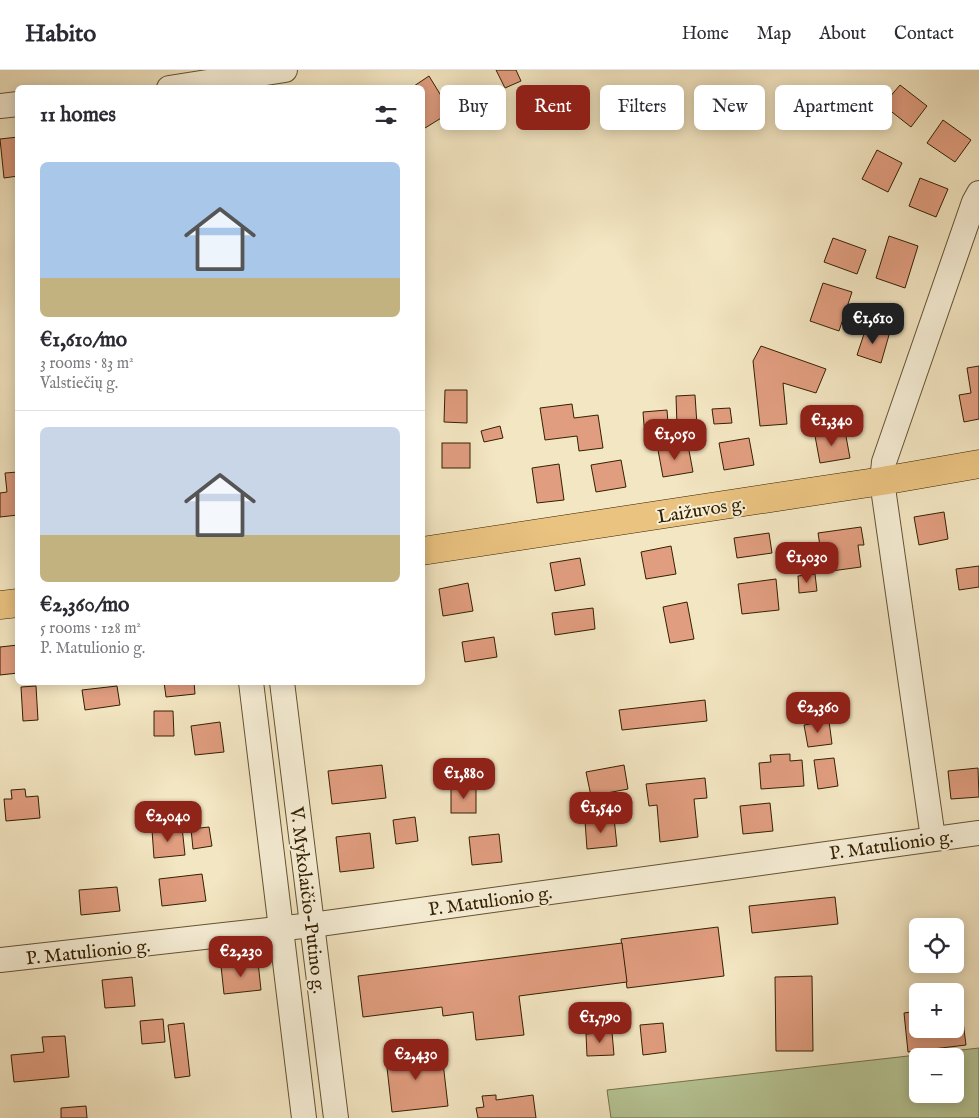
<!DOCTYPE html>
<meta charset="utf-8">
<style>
body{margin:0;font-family:"IM FELL English",serif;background:#f2f2f3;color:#2b2b33;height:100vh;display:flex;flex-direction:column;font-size:19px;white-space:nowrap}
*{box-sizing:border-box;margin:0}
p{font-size:16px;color:#7c7c81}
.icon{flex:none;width:28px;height:28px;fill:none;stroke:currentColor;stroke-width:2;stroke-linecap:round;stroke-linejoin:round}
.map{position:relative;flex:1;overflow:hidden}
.drawer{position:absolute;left:15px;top:15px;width:410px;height:600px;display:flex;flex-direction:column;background:#fff;border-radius:8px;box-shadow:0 2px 12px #0003}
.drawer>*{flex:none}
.guide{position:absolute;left:440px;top:15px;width:464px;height:45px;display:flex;gap:10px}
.controls{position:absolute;left:909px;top:848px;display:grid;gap:10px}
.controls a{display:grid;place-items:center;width:55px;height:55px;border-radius:8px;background:#fff;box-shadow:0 2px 12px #0003;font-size:25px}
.price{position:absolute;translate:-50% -42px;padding:0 11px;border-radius:10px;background:#8f2418;color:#fff;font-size:16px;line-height:32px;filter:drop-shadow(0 1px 2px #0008)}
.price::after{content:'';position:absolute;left:50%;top:30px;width:15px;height:11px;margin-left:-8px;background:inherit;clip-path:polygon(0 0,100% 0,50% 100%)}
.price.on{background:#222;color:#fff}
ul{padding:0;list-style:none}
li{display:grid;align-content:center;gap:10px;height:265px;padding:0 25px}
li+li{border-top:1px solid #e1e1e2}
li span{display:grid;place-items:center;height:155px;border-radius:8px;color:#555}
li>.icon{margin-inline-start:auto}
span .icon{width:90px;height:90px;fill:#fffc;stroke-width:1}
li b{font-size:21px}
h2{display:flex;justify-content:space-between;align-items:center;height:60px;padding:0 25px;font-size:21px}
.pill{padding:0 18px;border-radius:8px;background:#fff;box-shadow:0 2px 12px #0003;font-size:18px;line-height:45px}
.pill.on{background:#8f2418;color:#fff}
header{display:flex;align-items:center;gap:30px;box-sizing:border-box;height:70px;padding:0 25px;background:#fff;border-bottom:1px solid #e1e1e2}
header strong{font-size:24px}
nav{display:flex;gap:28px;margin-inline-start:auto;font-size:18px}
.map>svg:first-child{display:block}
</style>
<header>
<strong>Habito</strong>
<nav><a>Home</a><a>Map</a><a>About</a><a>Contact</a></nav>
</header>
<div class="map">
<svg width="979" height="1048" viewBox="0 0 979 1048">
<rect width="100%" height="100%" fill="#f3e6c2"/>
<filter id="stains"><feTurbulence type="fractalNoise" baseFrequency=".004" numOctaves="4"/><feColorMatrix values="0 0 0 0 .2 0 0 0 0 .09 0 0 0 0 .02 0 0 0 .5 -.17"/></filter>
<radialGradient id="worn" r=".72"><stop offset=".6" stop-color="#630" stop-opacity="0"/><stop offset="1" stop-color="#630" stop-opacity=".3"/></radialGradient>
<path fill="#b7c696" stroke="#76734c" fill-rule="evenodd" d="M979,978V1048H611L607,1020ZM918,986H955V1024H918Z"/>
<g fill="#e09d7f" stroke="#342002">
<polygon points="496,0 516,0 521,11 505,18"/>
<polygon points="429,6 451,42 425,58 422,53 422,18 411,18"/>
<polygon points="900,15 927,36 911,57 883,35"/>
<polygon points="943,50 971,70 955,92 927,73"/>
<polygon points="18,67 18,106 4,108 0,69"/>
<polygon points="877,80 902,93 888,122 862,109"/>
<polygon points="920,108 948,119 936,147 909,136"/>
<polygon points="889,166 918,176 905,218 876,208"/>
<polygon points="833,168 866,180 857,204 824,192"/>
<polygon points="823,213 852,222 839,261 810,251"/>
<polygon points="866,258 889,265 881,293 857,285"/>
<polygon points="761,276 826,299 816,323 783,313 787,354 760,356 753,291"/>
<polygon points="979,296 979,349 964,352 959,325 971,323 967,298"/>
<polygon points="445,320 467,320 467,353 444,352"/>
<polygon points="695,325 697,355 677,356 676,326"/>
<polygon points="572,334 574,348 598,345 603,378 579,381 577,366 545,370 540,338"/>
<polygon points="730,338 732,353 714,354 712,339"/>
<polygon points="667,340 669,366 645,368 643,342"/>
<polygon points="500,356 503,368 484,372 481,361"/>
<polygon points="845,361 850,388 820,393 815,366"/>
<polygon points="749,368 754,395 724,400 719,373"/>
<rect x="442" y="373" width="28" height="25"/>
<polygon points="688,375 693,402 663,407 658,380"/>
<polygon points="621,390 626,417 596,422 591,395"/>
<polygon points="559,394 564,430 537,433 532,398"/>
<polygon points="18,402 18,445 0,447 0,423 7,422 5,403"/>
<polygon points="944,442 948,469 919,475 914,447"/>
<polygon points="861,457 864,475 858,475 861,497 824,502 818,463"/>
<polygon points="769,463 772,483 737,488 734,468"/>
<polygon points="671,476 676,504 646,509 641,482"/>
<polygon points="580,488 585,515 555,521 550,493"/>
<polygon points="979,496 979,517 959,520 956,499"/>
<polygon points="815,504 817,521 799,523 798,506"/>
<polygon points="776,509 779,540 742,544 738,514"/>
<polygon points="468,513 473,541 443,546 439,519"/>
<polygon points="687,532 694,569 670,573 663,537"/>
<polygon points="593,538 595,559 555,565 552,543"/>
<polygon points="494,567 497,587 465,592 462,572"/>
<polygon points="18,575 18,603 0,605 0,577"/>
<polygon points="164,612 194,612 195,624 166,627"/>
<polygon points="36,616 38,650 23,651 21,617"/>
<polygon points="117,616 120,635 85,640 82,620"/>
<polygon points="705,630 707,651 622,660 619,640"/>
<polygon points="154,641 173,641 174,666 154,666"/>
<polygon points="829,651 832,674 808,677 804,655"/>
<polygon points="220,652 224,682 195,685 191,656"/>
<polygon points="790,684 790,691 802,690 804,716 761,719 759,693 771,692 770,685"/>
<polygon points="834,688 838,716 818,719 814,690"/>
<polygon points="382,695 386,728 332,734 328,701"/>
<polygon points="624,695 628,719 591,726 586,702"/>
<polygon points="978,698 979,727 951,729 948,701"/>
<polygon points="705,708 707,728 694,729 698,767 660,772 657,735 649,736 646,714"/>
<rect x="451" y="717" width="25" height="26"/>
<polygon points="25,719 26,727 38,726 40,748 6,751 4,729 12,729 11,720"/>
<polygon points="770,733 773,761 743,764 740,736"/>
<polygon points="415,747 418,771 396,774 393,750"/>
<polygon points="614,748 617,776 587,779 585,751"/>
<polygon points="182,757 185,785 154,788 152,760"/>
<polygon points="209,757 212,776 193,779 191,759"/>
<polygon points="370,763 374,798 340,802 336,767"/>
<polygon points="499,764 502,792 472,795 469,767"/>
<polygon points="202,804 206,831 162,836 159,809"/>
<polygon points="117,817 120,841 81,845 79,820"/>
<polygon points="835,827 838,854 752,863 749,836"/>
<polygon points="718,857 724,906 627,918 621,869"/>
<polygon points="622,873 627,912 519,926 524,965 476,970 473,942 443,946 442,937 363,947 358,906"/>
<polygon points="258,892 261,920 224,924 221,896"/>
<polygon points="812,906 813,981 776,981 775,907"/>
<polygon points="132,907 135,936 105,938 102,910"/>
<polygon points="961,936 966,975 908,982 904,943 918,941 918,959 955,959 955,937"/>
<polygon points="163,949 165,972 142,974 140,951"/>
<polygon points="184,953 190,1006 175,1008 168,955"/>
<polygon points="663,953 666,982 643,985 640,955"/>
<polygon points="612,962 614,985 587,986 586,964"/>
<polygon points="65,966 69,1007 14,1012 11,985 44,982 42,967"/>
<polygon points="408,977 409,988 442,984 448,1036 392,1042 385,980"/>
<polygon points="496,1025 496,1030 533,1025 536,1048 478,1048 476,1038 484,1037 482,1026"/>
<polygon points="86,1036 87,1048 61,1048 61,1038"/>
</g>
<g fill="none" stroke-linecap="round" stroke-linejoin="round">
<defs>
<g id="minor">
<polyline points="169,18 285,0"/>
<polyline points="0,36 18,34"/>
<polyline points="251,612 304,1048"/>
<polyline points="282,612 336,1048"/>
<polyline points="933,768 882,411 884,392 974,132 979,123"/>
<polyline points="0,890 312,855 979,763"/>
</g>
<g id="major">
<polyline points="422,481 882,411 979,394"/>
<polyline points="0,535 18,533"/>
</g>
</defs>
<use href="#minor" stroke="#645232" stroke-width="26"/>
<use href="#major" stroke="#342002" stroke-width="29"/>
<use href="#minor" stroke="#f7efd7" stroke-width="24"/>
<use href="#major" stroke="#eac381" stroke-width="28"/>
</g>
<g text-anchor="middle" stroke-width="4" stroke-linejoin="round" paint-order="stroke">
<g font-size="19" fill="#342002" stroke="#f7efd7">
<text transform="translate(701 439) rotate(-9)" y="7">Laižuvos g.</text>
<text transform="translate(891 774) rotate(-8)" y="7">P. Matulionio g.</text>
<text transform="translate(309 830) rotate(83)" y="7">V. Mykolaičio-Putino g.</text>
<text transform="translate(490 830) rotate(-8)" y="7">P. Matulionio g.</text>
<text transform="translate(88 881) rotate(-6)" y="7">P. Matulionio g.</text>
</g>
</g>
<rect width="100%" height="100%" filter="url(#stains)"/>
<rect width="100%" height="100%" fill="url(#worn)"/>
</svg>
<div class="controls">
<a><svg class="icon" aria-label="locate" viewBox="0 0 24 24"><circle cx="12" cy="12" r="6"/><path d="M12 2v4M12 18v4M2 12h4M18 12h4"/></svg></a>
<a>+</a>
<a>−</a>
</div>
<b class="price on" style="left:873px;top:275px">€1,610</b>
<b class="price" style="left:832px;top:377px">€1,340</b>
<b class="price" style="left:675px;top:391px">€1,050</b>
<b class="price" style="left:807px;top:514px">€1,030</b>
<b class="price" style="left:818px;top:664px">€2,360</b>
<b class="price" style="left:464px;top:730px">€1,880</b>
<b class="price" style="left:601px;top:764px">€1,540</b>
<b class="price" style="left:168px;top:773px">€2,040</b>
<b class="price" style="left:241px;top:908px">€2,230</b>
<b class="price" style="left:600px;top:974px">€1,790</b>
<b class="price" style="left:416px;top:1011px">€2,430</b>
<div class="guide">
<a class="pill">Buy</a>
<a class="pill on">Rent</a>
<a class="pill">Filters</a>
<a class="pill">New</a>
<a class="pill">Apartment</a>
</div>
<section class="drawer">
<h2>11 homes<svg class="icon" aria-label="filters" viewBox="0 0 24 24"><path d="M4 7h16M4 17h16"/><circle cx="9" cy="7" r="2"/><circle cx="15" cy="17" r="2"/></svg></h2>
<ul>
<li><span style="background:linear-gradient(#a9c7e8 75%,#c2b280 0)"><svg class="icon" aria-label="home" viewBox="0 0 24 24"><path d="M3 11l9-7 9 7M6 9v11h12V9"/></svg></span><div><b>€1,610/mo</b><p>3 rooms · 83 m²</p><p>Valstiečių g.</p></div></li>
<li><span style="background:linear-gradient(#c9d6e8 70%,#c2b280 0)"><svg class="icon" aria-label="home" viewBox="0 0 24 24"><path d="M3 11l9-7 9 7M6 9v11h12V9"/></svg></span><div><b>€2,360/mo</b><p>5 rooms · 128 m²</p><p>P. Matulionio g.</p></div></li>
</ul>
</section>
</div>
